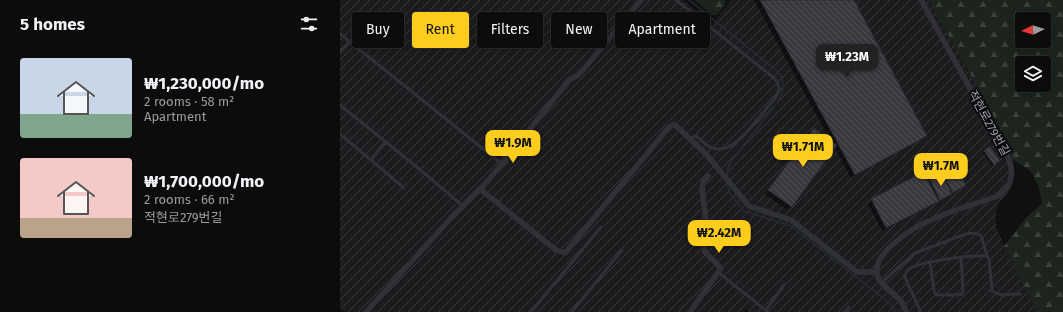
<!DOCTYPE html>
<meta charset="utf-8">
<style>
body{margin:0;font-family:"Fira Sans","Noto Sans KR",sans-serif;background:#1a1a1b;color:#f1f3f6;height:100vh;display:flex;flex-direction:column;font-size:15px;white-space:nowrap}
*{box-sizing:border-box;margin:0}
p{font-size:13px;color:#9a9b9d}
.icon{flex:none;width:22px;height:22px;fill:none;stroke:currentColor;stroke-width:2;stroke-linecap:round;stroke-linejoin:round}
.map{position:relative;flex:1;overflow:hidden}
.drawer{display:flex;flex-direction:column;background:#0c0c0d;width:340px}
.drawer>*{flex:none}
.hud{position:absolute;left:12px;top:12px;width:380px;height:36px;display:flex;gap:8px}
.needle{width:26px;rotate:265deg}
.fabs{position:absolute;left:675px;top:12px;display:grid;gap:8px}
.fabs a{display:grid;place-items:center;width:36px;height:36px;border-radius:4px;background:#0c0c0d;box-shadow:0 2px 10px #0003,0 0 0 1px #2c2c2e;font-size:20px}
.price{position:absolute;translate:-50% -34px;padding:0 9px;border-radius:8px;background:#fccd1d;color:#111;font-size:13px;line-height:26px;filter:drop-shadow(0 1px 2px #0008)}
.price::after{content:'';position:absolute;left:50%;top:24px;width:12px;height:9px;margin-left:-6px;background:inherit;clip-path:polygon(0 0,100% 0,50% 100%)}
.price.selected{background:#222;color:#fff}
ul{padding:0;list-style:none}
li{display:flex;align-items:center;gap:12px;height:100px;padding:0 20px}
li span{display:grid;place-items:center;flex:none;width:112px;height:80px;border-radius:4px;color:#555}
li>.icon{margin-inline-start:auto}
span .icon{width:48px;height:48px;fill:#fffc;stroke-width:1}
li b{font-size:17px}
h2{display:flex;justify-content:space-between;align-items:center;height:48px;padding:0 20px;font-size:17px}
.chip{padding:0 14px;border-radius:4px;background:#0c0c0d;box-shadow:0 2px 10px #0003,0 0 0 1px #2c2c2e;font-size:14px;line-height:36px}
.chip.selected{background:#fccd1d;color:#111}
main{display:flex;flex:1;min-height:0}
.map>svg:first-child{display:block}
</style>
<main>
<section class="drawer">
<h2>5 homes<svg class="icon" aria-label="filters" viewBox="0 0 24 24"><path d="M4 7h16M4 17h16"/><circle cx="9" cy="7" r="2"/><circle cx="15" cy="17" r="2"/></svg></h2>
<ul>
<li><span style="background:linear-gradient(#c9d6e8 70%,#7fa58c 0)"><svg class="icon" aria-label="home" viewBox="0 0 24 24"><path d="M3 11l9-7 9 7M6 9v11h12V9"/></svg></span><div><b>₩1,230,000/mo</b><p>2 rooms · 58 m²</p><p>Apartment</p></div></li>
<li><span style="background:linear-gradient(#f6c9c9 75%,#b9a48a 0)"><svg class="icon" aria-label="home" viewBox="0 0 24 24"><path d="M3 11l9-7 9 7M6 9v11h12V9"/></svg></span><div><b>₩1,700,000/mo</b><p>2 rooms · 66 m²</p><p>적현로279번길</p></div></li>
</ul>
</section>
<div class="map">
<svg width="723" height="312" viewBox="0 0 723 312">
<defs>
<pattern id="industrial-furrows" width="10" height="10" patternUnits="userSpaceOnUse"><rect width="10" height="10" fill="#1c1c1e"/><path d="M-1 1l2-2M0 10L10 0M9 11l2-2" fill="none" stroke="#3a3a3c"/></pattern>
<pattern id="forest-firs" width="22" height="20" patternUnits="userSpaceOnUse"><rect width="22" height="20" fill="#1c241d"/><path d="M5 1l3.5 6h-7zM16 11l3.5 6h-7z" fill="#3a413b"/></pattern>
<pattern id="building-back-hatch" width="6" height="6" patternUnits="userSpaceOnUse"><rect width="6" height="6" fill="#39383e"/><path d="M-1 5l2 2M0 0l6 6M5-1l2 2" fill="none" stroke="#525258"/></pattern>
</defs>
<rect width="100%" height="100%" fill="#101011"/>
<polygon fill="url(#industrial-furrows)" points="0,0 343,0 373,24 391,0 589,0 669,144 673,160 675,172 672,187 659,203 656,210 656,226 664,246 697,312 4,312 0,307"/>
<g fill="url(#forest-firs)" fill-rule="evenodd">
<polygon points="355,0 385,0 385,5 377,15 372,15"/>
<path d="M589,0H723V312H697L664,246L685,219L702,203L699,188L691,171L673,160L669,144ZM682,19H704V41H682ZM682,63H704V85H682Z"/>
</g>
<g fill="#0007">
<polygon points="414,0 513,0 586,136 582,139 511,178 494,147 447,210 425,194 474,129 491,142"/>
<polygon points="645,151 657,162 652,166 643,153"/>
<polygon points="603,174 625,185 622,188 596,201 593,204 542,231 528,204 532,200 588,183"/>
<polygon points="406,309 409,312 403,312"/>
</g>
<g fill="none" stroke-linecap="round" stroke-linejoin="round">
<g stroke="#262c35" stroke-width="1.5">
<path d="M349,0L437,71C446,80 444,93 437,103L389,164L387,176"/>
<polyline points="387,182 389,192 404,211 451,226 551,304 555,312"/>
</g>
</g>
<g fill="url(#building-back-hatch)" stroke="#2a292d">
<polygon points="420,0 514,0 587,136 515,175"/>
<polygon points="474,128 497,145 452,207 428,190"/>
<polygon points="650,146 660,161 654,165 644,151"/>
<polygon points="616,166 626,185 613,193 602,173"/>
<polygon points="583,172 599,201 546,228 531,199"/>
<polygon points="602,174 612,194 600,200 590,180"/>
</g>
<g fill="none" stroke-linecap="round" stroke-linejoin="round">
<g stroke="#303136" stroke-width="3">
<path d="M336,0L434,78C437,81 439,84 439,89C438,98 427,107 422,114C410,128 390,159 368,146C364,143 360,139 356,136H354L351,140"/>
<polyline points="0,34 162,164"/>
<polyline points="0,52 10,42"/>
<polyline points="0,105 78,168 123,206"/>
<polyline points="0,134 64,188"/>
<polyline points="31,160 45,142"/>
<polyline points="590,262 594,291 596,295 619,295 622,294 623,289 621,258"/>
<polyline points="379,273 428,312"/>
<polyline points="542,282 575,253 626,234 635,233 640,235 642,238 647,256"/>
<polyline points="426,310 444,285"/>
<polyline points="191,312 261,227"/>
<polyline points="232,312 282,250"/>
<polyline points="505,312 509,307"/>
<path d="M580,312C578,302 564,280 565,275C566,272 568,269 571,268C583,261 632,255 647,256L649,259L652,291L661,295L680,294"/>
</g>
<g stroke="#303136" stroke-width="5.5">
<polyline points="140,189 216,250 225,253 329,127 334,124 366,154 409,206 451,220 517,272 537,272"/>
<polyline points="26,312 110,219 143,186 157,170 229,80 238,75 243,70 301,0"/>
<polyline points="350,312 381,268 365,252 359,232 360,228 366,220 362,188 363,182 368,176"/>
<path d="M566,312C563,295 543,291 538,277C529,254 574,227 591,220C612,210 636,204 658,196C673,186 674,173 668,157L581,0"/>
</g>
</g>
<g text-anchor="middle" stroke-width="4" stroke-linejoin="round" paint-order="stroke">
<g font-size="12" fill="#a0a3b3" stroke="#0b0b0c">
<text transform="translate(649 123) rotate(61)" y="4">적현로279번길</text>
</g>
</g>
</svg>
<div class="fabs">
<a><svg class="needle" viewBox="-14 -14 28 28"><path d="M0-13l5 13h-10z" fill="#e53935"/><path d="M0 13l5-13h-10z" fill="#9a9b9d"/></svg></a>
<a><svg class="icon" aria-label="layers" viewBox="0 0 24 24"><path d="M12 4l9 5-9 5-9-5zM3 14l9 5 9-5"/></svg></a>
</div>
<b class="price selected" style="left:507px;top:78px">₩1.23M</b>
<b class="price" style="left:173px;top:164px">₩1.9M</b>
<b class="price" style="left:463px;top:168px">₩1.71M</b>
<b class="price" style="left:601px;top:187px">₩1.7M</b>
<b class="price" style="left:379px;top:254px">₩2.42M</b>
<div class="hud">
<a class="chip">Buy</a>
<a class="chip selected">Rent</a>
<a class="chip">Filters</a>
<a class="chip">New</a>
<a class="chip">Apartment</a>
</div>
</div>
</main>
